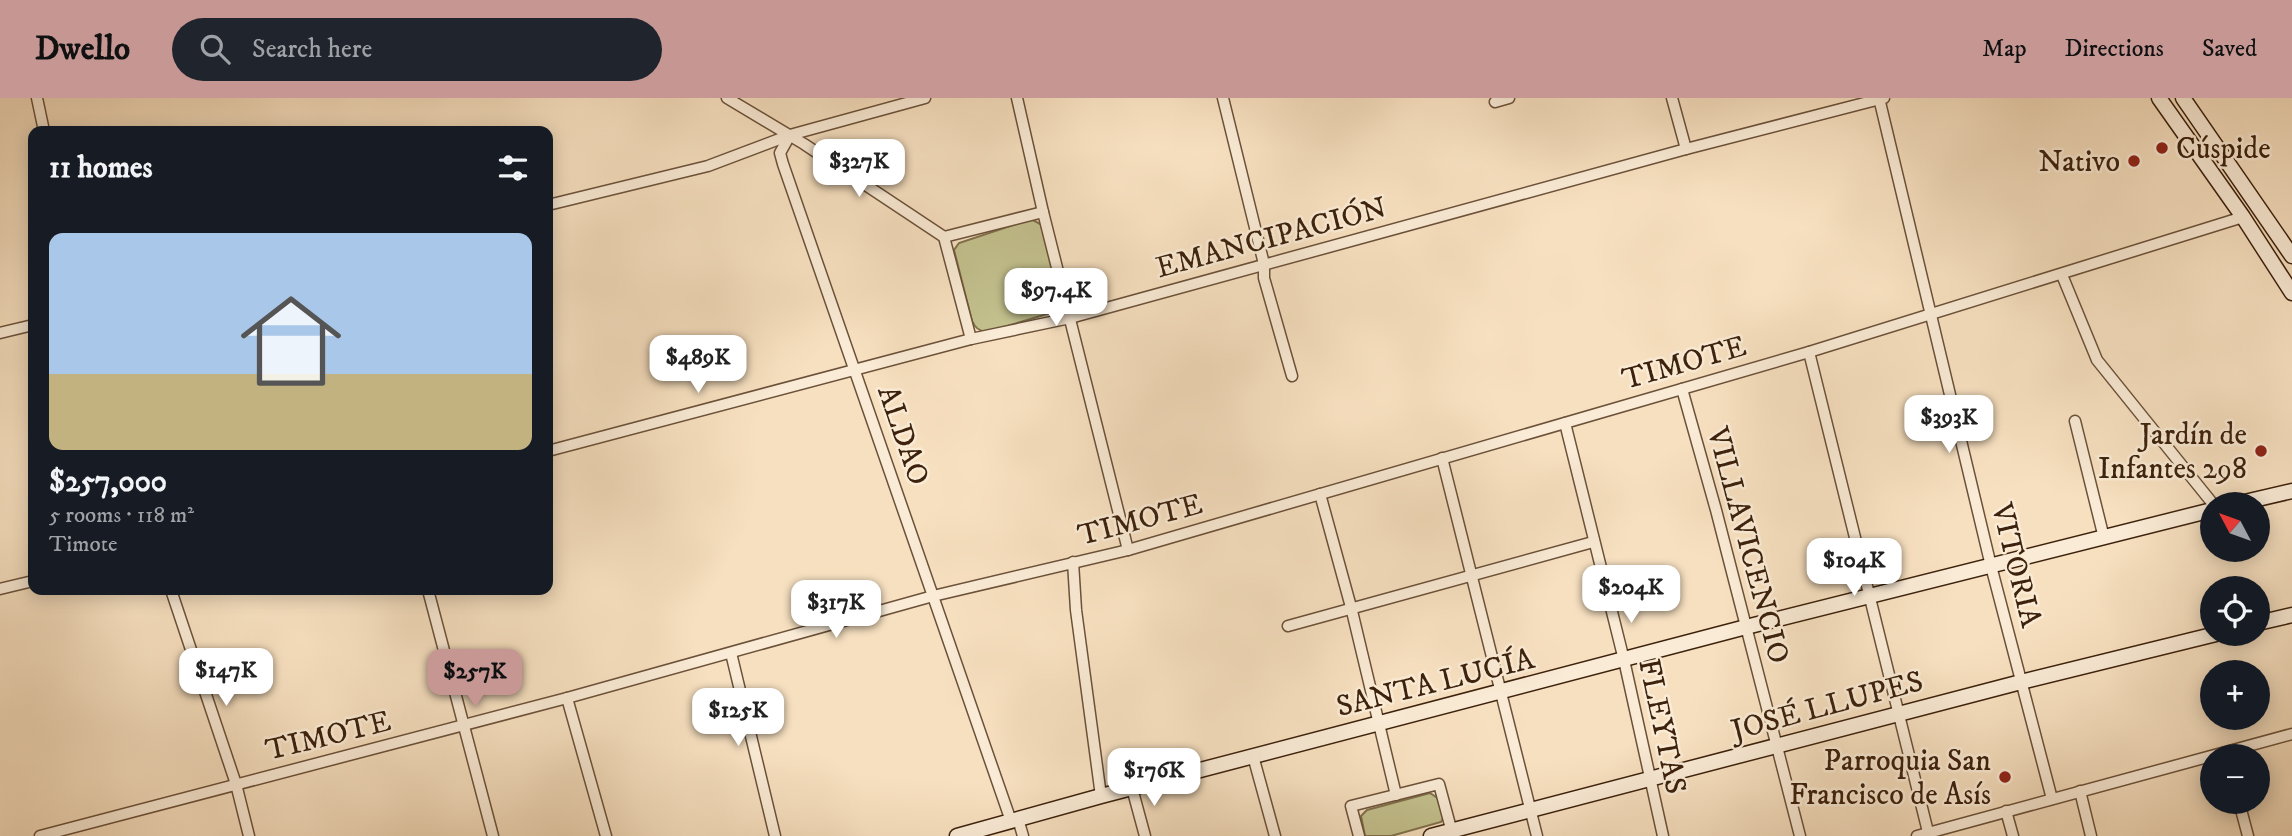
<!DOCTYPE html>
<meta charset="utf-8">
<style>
body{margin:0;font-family:"IM FELL DW Pica",serif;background:#20242c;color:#f1f3f6;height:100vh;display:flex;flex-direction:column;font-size:26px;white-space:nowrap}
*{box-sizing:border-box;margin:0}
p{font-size:23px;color:#9ea1a6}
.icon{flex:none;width:38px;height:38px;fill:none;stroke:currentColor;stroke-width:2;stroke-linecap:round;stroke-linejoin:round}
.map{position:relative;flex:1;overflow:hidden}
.panel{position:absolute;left:28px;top:28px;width:525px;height:469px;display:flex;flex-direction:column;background:#171b24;border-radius:14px;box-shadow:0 4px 18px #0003}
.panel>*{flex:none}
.needle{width:46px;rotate:311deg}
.tools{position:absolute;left:2200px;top:394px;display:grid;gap:14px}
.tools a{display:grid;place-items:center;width:70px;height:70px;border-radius:50%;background:#171b24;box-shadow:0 4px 18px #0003;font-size:35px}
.price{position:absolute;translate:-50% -60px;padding:0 16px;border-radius:14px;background:#fff;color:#222;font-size:23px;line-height:46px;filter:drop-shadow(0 2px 4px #0008)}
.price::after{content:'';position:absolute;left:50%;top:42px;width:21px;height:16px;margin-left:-10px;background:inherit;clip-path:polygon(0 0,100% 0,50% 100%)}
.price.on{background:#c59692;color:#111}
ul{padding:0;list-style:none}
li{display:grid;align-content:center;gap:14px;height:371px;padding:0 21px}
li span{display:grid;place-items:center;height:217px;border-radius:14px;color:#555}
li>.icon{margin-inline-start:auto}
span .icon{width:126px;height:126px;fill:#fffc;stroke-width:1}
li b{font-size:30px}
h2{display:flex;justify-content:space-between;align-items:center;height:84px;padding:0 21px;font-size:30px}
header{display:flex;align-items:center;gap:42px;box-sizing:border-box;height:98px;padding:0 35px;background:#c59692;color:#111}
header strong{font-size:33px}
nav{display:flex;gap:38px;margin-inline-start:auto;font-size:24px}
.search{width:490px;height:63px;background:#20242c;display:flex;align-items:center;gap:18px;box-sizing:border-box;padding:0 24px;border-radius:38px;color:#9ea1a6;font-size:26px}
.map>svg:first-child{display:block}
</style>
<header>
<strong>Dwello</strong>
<div class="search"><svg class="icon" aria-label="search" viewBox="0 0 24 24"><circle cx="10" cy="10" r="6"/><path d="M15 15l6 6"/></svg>Search here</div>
<nav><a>Map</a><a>Directions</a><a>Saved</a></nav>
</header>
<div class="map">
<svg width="2292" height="738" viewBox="0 0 2292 738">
<rect width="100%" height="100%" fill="#f7e0c0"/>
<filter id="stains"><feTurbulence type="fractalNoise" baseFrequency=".00286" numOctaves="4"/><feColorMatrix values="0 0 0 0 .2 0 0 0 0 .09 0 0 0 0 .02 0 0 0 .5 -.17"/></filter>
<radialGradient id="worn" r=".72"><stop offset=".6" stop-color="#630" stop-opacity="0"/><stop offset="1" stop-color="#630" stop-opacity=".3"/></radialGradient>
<g fill="#c3c18e" stroke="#80714d" stroke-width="2">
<path d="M1031,121L1042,127L1062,204L1054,214L987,234C979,233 975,230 972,223L954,152L959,145Z"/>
<polygon points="1430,695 1439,701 1444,719 1441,724 1391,738 1365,738 1361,718 1367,712"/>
</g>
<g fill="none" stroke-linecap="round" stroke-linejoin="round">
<defs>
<g id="street">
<polyline points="37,0 44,33"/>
<polyline points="727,0 804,46 944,139 971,241"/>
<polyline points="1017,0 1043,114 1128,452"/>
<polyline points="1223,0 1264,166 1264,180 1292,278"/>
<polyline points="1672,0 1686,51"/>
<polyline points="1879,0 1991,468 2052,701"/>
<polyline points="1495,4 1509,0"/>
<polyline points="790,37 780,55 783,66 1011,723"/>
<polyline points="548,107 708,68 790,37 925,0"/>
<polyline points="944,139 1043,114"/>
<polyline points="2062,177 2097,262 2213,406"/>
<polyline points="0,235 33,227"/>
<polyline points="1809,254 1929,738"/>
<polyline points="1682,291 1716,412 1800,738"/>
<polyline points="2075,323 2104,440"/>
<polyline points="1565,325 1624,562 1663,738"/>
<polyline points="548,353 971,241 1070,220 1686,51 1884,0"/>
<polyline points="1442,360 1537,738"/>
<polyline points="1320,396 1351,509 1396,697"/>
<polyline points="1073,464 1076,512 1101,698"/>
<polyline points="0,491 33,483"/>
<polyline points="171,492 236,686 249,738"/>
<polyline points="428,492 493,738"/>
<polyline points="1288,528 1593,444"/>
<polyline points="731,555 775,738"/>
<polyline points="567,600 606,738"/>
<polyline points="1253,658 1275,738"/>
<polyline points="1132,690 1145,738"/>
<polyline points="2080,693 2091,738"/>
<polyline points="2239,704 2248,738"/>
<polyline points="2006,713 2013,738"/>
<polyline points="1018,721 1023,738"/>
<polyline points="40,738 567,600 933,498 1128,452 1809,254 2243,119"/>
<polyline points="1359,738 1351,708 1439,686 1453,738"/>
<polyline points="1917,738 2292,636"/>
</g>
<g id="secondary">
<polyline points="2159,0 2243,119 2292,195"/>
<polyline points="2183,0 2292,158"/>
<polyline points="2236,406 2292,393"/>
<polyline points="2258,525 2292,517"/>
<polyline points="957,738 1101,698 1746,529 2212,412"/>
<polyline points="1431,738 2021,584 2216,536"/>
</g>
</defs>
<use href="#street" stroke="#6b5139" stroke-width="13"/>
<use href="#secondary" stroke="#3c210c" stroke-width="17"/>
<use href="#street" stroke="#faebd6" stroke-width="10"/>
<use href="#secondary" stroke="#faebd6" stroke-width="14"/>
</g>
<g fill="#8f2418" stroke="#faebd6" stroke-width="2.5">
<circle cx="2162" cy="50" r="7"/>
<circle cx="2134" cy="63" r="7"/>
<circle cx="2261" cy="353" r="7"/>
<circle cx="2005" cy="679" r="7"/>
</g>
<g text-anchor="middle" stroke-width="5" stroke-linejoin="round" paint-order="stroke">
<g font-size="30" fill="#3c210c" stroke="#faebd6" text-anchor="end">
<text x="2176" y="60" text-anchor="start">Cúspide</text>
<text x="2120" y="73">Nativo</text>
<text x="2247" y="346">Jardín de<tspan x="2247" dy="34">Infantes 298</tspan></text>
<text x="1991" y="672">Parroquia San<tspan x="1991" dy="34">Francisco de Asís</tspan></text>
</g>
<g font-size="30" fill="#3c210c" stroke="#faebd6">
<text transform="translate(1271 139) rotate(-15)" y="10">EMANCIPACIÓN</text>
<text transform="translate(1684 264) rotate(-16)" y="10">TIMOTE</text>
<text transform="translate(904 337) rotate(71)" y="10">ALDAO</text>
<text transform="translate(1140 421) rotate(-15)" y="10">TIMOTE</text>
<text transform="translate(1749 447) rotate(75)" y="10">VILLAVICENCIO</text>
<text transform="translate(2017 467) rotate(76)" y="10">VITORIA</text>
<text transform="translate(1435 584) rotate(-14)" y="10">SANTA LUCÍA</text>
<text transform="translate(1827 607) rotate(-15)" y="10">JOSÉ LLUPES</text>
<text transform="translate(1663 628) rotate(78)" y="10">FLEYTAS</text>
<text transform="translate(328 637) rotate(-14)" y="10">TIMOTE</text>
</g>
</g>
<rect width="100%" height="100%" filter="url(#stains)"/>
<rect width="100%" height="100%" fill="url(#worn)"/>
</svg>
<div class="tools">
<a><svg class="needle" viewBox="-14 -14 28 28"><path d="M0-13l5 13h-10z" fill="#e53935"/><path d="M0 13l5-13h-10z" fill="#9ea1a6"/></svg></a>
<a><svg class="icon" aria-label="locate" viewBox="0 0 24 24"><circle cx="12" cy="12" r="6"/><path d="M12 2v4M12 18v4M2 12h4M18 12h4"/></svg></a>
<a>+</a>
<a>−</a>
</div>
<b class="price" style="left:859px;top:101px">$327K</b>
<b class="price" style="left:1056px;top:230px">$97.4K</b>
<b class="price" style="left:698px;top:297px">$489K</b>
<b class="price" style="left:1949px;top:357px">$393K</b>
<b class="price" style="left:1854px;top:500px">$104K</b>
<b class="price" style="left:1631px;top:527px">$204K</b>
<b class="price" style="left:836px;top:542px">$317K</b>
<b class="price" style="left:226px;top:610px">$147K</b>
<b class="price on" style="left:475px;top:611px">$257K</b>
<b class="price" style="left:738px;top:650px">$125K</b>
<b class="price" style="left:1154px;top:710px">$176K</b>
<section class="panel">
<h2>11 homes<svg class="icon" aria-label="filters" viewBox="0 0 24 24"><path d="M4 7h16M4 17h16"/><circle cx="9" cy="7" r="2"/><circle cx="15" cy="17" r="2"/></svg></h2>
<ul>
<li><span style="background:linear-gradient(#a9c7e8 65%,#c2b280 0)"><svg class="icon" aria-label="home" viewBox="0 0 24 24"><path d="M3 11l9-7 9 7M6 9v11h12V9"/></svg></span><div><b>$257,000</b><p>5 rooms · 118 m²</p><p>Timote</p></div></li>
</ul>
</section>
</div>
